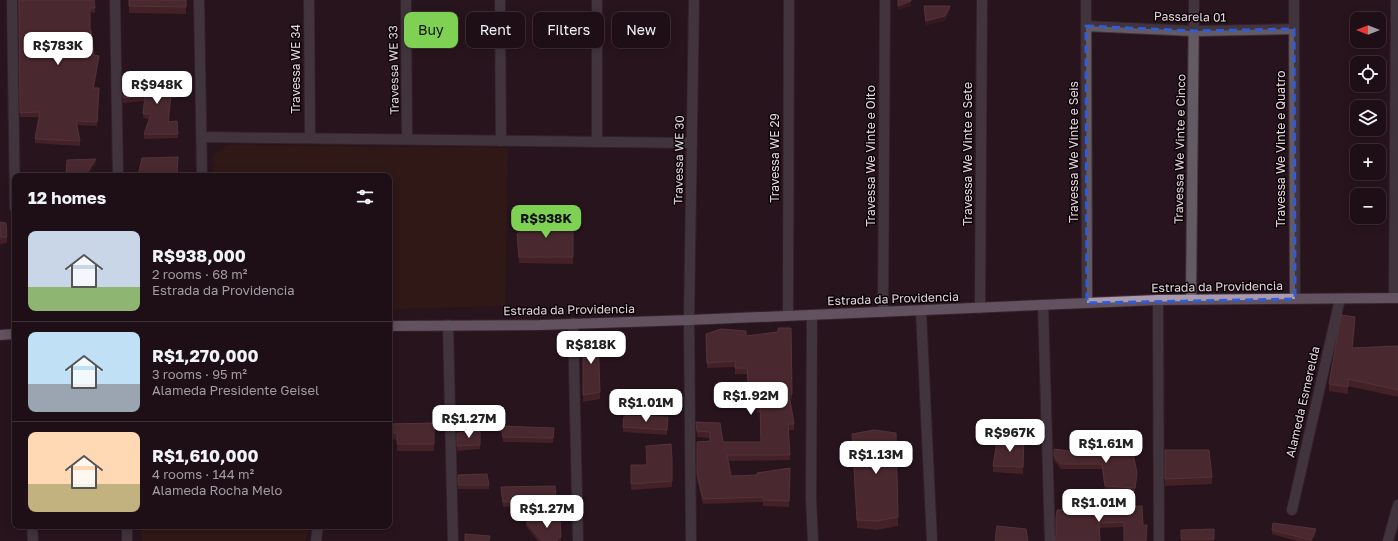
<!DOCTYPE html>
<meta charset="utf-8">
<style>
body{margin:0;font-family:"Golos Text",sans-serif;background:#26181f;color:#f1f3f6;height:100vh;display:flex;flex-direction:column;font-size:15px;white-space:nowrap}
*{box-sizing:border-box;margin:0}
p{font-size:13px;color:#a19ca1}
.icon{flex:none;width:22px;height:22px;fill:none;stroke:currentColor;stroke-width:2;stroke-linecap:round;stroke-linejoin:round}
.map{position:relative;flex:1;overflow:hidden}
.details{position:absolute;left:12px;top:173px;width:380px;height:356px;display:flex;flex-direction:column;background:#1e0f16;border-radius:8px;box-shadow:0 2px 10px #0003,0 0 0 1px #3c2f35}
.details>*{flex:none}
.banner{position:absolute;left:404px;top:12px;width:380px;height:36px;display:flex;gap:8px}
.needle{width:26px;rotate:270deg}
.controls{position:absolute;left:1350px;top:12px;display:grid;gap:8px}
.controls a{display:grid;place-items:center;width:36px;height:36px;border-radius:8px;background:#1e0f16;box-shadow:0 2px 10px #0003,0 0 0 1px #3c2f35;font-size:20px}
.price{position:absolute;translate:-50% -34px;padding:0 9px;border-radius:8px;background:#fff;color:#222;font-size:13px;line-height:26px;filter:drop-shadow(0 1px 2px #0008)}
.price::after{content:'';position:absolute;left:50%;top:24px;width:12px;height:9px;margin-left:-6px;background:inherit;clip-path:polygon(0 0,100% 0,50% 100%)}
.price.active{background:#7ed153;color:#111}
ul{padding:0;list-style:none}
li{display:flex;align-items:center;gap:12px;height:100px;padding:0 16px}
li+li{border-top:1px solid #3c2f35}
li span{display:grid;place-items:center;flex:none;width:112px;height:80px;border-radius:8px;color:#555}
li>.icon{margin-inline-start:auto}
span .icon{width:48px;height:48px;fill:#fffc;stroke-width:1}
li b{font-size:17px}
h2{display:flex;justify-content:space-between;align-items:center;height:48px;padding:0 16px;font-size:17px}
.tag{padding:0 14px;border-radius:8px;background:#1e0f16;box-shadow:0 2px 10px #0003,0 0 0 1px #3c2f35;font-size:14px;line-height:36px}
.tag.active{background:#7ed153;color:#111}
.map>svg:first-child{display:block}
</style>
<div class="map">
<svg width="1398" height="541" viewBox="0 0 1398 541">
<rect width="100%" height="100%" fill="#28141e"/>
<g fill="#3a1e0f">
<polygon points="227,145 508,148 505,306 389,309 389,176 213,176 213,156"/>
<polygon points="141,526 308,526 306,541 142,541"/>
</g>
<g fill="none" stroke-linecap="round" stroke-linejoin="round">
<defs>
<g id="minor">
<polyline points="12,0 15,208"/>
<polyline points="115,0 118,176"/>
<polyline points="199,0 202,176"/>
<polyline points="309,0 310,138"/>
<polyline points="406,0 407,139"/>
<polyline points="500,0 501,141"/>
<polyline points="597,0 597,142"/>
<polyline points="1086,0 1087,303"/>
<polyline points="1294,0 1295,299"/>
<polyline points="1086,26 1194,31 1294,29"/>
<polyline points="202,137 692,143"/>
<polyline points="1394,298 1396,0"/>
<polyline points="1191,299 1194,0"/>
<polyline points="1158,300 1159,541"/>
<polyline points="1043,305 1050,541"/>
<polyline points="980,308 982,0"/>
<polyline points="921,311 932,541"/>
<polyline points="883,312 885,0"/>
<polyline points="788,315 789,0"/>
<polyline points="812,315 811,498 813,541"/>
<polyline points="573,323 578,541"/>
<polyline points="448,325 453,541"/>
<polyline points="1292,510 1340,299"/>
<polyline points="32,526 33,541"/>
<polyline points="127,526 127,541"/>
<polyline points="316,541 318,526"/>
<polyline points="691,541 689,320 694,0"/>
<polyline points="1388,541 1398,505"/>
</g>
<g id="major">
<polyline points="389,326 540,325 689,320 1158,300 1398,298"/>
<polyline points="0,335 15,334"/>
</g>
</defs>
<use href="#minor" stroke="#422f39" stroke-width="12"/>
<use href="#major" stroke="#422f39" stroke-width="12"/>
<use href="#minor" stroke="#625b64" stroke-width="10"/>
<use href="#major" stroke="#a99bad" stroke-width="10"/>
</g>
<g fill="#663034">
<polygon points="18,0 95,8 95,13 90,12 90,30 94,55 99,60 94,88 99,88 97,126 77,125 80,141 80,146 35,143 35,139 39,117 20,117"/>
<polygon points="129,0 186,0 186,14 129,13"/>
<polygon points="924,6 950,10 945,21 926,25 924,11"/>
<polygon points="178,82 177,98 171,99 169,122 177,121 178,138 144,139 144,134 149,119 143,118 145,101 123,103 123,94"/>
<polygon points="559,221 573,222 573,264 519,263 517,234 534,223"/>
<polygon points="0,222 7,237 7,243 0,244"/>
<polygon points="1355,324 1353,348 1398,346 1398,397 1348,386 1348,394 1329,391 1329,384"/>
<polygon points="791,328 792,399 790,399 794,424 794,430 788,430 790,460 728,461 731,476 757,475 790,468 789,507 763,506 763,502 703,504 697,479 697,442 710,441 710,438 697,437 696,422 720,423 723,442 761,442 760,412 757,413 754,400 749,400 747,374 735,374 735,367 707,368 706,334 746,336 778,332"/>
<polygon points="583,336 600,392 600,399 583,402"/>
<polygon points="668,417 667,435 623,432 623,427"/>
<polygon points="434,423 434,451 397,451 397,441 389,437 389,424"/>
<polygon points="501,426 554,433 553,443 503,442"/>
<polygon points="480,431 480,449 457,451 457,433"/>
<polygon points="852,434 898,517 898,526 877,530 857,528"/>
<polygon points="1024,444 1023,474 993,472 993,466"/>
<polygon points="1097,445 1137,478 1135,492 1105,490 1102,469 1061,469 1054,460 1054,449 1098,455"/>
<polygon points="1165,450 1212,477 1212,484 1165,486"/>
<polygon points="672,459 672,487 631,490 631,465 647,465"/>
<polygon points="458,475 489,485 489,489 458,489"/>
<polygon points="501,487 556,498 556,503 503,507 501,492"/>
<polygon points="1142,506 1124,527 1099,528 1056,536"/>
<polygon points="560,517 561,541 538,541 526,526 526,522"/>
<polygon points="1214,529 1214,541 1181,541 1181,530"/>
<polygon points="1272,530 1316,534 1312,541 1297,541 1272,534"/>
</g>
<g fill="#471d23">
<polygon points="911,0 911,6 898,10 898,6"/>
<polygon points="950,6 950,10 945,21 926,25 926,21"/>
<polygon points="99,56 99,60 93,93 93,88"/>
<polygon points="96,159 96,164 88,176 85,176"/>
<polygon points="1355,317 1355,324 1352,355 1352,348"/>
<polygon points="1137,473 1137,478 1135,492 1135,488"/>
<polygon points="1316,529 1316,534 1312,541 1311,541"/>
</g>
<g fill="#734146" stroke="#85595e">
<polygon points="19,0 94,0 95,8 90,8 90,30 91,30 94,55 99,56 93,88 99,88 97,122 76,121 80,141 35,139 40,112 20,113"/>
<polygon points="129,0 186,0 186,7 129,6"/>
<polygon points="898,0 911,0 911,1 898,6"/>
<polygon points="924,6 950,6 945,16 926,21"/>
<polygon points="178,77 177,93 171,94 168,122 177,121 178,134 144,134 151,114 143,114 145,96 123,98 123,94 128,87"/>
<polygon points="178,157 177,176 138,176 142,158"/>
<polygon points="96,159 85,176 66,176 67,160"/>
<polygon points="534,217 559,218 559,221 573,222 573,257 519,257 517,234 525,228 527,222 534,223"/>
<polygon points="0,222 6,223 7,237 0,237"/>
<polygon points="1341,315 1355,317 1352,348 1398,346 1398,390 1348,379 1348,387 1329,384"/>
<polygon points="778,328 791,328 792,394 789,394 794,424 788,424 790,455 727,455 731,476 757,475 757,473 790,468 789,501 763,500 763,497 703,499 697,473 697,442 710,441 710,432 697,431 696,422 720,423 723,442 761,442 760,407 757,407 754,394 749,395 747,368 735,368 736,361 707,363 706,334 721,329 746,331 746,336 778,332"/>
<polygon points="583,336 598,336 600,392 583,395"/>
<polygon points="624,416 668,417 667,430 623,427"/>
<polygon points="434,423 434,444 397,444 398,435 389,430 389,424"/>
<polygon points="501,426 554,428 553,438 503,437"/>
<polygon points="874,430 896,433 898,517 877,521 857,520 852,434"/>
<polygon points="480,431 480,445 457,446 457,433"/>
<polygon points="1024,437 1023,467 993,466 997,441"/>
<polygon points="671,444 672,459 672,481 631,484 631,465 647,465 646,446"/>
<polygon points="1097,445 1132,448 1137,473 1135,488 1105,486 1102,464 1061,464 1054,456 1054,449 1099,455"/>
<polygon points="1165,450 1209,450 1212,477 1165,479"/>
<polygon points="487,474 489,485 458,485 458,475"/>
<polygon points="555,486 556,498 503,502 501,487"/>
<polygon points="1142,506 1143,525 1147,525 1146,541 1124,541 1124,522 1099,523 1100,541 1054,541 1056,536 1056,518 1057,510"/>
<polygon points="560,517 561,537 557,537 557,541 542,541 526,522"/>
<polygon points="1273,523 1316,529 1311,540 1272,530"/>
<polygon points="997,526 1026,529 1028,541 995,541"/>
<polygon points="1214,529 1214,539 1181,539 1181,530"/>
<polygon points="465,534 490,536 489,541 465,541"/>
</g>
<path d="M0 0H1398V541H0ZM1086,26L1194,31L1294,29L1295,299L1087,303Z" fill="#28141e" fill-opacity=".55" fill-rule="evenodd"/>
<path fill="none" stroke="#315cd8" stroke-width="3" stroke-dasharray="8 5" stroke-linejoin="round" d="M1086,26L1194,31L1294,29L1295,299L1087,303Z"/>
<g text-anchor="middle" stroke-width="3" stroke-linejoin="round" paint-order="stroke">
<g font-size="12" fill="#e5d6dd" stroke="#0b0407">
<text transform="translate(1190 17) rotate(1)" y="4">Passarela 01</text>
<text transform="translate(296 69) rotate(-90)" y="4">Travessa WE 34</text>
<text transform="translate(394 70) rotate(-91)" y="4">Travessa WE 33</text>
<text transform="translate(1180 149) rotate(-89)" y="4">Travessa We Vinte e Cinco</text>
<text transform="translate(1281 149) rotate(-90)" y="4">Travessa We Vinte e Quatro</text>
<text transform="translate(1074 152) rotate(-90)" y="4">Travessa We Vinte e Seis</text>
<text transform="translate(968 154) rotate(-90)" y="4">Travessa We Vinte e Sete</text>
<text transform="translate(871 156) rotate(-90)" y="4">Travessa We Vinte e Oito</text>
<text transform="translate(775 158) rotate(-90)" y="4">Travessa WE 29</text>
<text transform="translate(679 160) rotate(-89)" y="4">Travessa WE 30</text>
<text transform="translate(1217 287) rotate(-1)" y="4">Estrada da Providencia</text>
<text transform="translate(893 299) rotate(-2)" y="4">Estrada da Providencia</text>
<text transform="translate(569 310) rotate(-1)" y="4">Estrada da Providencia</text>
<text transform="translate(1303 402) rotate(-77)" y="4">Alameda Esmerelda</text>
</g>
</g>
</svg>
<div class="controls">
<a><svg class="needle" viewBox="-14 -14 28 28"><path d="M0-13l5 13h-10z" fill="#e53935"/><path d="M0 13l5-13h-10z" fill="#a19ca1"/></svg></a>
<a><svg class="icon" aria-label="locate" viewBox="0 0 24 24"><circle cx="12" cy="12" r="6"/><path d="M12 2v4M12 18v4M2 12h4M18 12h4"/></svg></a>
<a><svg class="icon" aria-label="layers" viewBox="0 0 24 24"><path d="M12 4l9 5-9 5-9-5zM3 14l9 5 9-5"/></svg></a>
<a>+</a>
<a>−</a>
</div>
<b class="price" style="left:58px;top:66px">R$783K</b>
<b class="price" style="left:157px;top:105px">R$948K</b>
<b class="price active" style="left:546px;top:239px">R$938K</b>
<b class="price" style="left:591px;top:365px">R$818K</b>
<b class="price" style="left:751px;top:416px">R$1.92M</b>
<b class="price" style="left:646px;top:423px">R$1.01M</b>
<b class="price" style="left:469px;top:439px">R$1.27M</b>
<b class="price" style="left:1010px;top:453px">R$967K</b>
<b class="price" style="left:1106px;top:464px">R$1.61M</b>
<b class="price" style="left:876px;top:475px">R$1.13M</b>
<b class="price" style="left:1099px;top:523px">R$1.01M</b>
<b class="price" style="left:547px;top:529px">R$1.27M</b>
<div class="banner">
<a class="tag active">Buy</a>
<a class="tag">Rent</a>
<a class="tag">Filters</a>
<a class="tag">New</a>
</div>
<section class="details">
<h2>12 homes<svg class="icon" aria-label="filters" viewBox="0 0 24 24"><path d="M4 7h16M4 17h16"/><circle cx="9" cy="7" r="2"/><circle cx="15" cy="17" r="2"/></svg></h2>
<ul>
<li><span style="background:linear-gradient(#c9d6e8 70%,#8fb573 0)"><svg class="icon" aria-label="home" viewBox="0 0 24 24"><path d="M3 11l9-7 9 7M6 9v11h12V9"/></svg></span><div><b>R$938,000</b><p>2 rooms · 68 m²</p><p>Estrada da Providencia</p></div></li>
<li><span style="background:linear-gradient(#bfe0f5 65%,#9aa5b1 0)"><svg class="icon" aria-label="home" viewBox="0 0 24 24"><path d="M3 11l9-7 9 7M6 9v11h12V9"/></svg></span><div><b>R$1,270,000</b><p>3 rooms · 95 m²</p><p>Alameda Presidente Geisel</p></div></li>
<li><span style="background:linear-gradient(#ffd9b3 65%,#c2b280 0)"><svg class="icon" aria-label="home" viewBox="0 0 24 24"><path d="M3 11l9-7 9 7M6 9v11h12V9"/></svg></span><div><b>R$1,610,000</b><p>4 rooms · 144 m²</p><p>Alameda Rocha Melo</p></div></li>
</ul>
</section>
</div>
